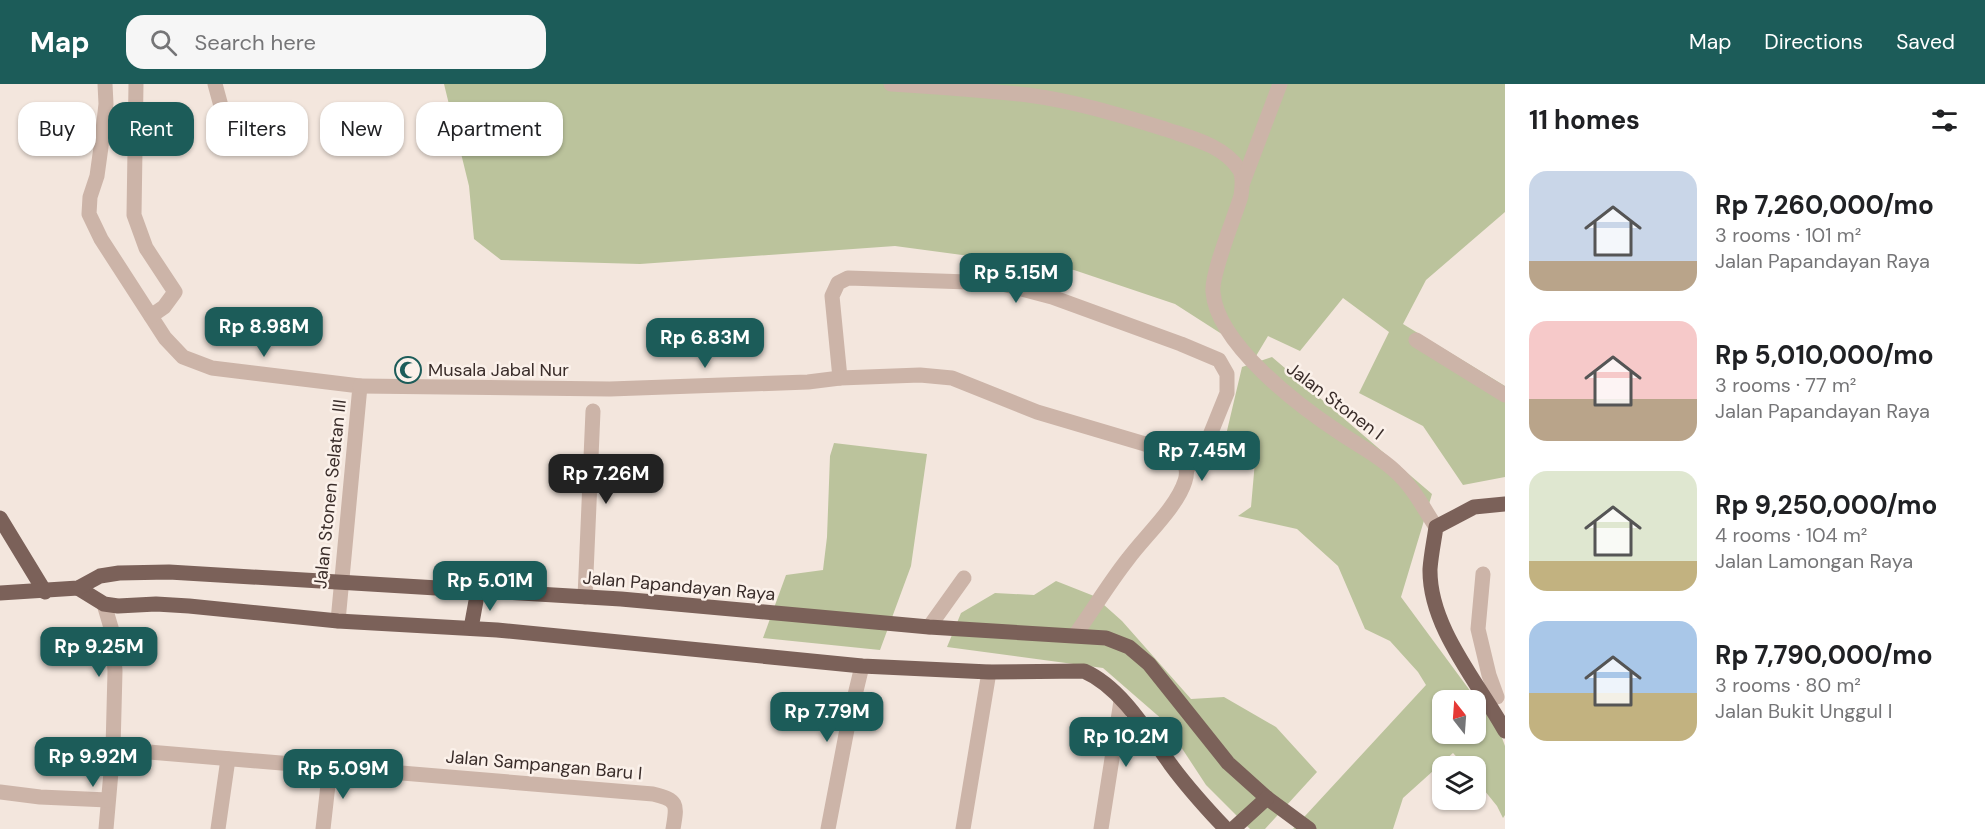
<!DOCTYPE html>
<meta charset="utf-8">
<style>
body{margin:0;font-family:"DM Sans",sans-serif;background:#f6f6f6;color:#202124;height:100vh;display:flex;flex-direction:column;font-size:22px;white-space:nowrap}
*{box-sizing:border-box;margin:0}
p{font-size:20px;color:#757577}
.icon{flex:none;width:33px;height:33px;fill:none;stroke:currentColor;stroke-width:2;stroke-linecap:round;stroke-linejoin:round}
.map{position:relative;flex:1;overflow:hidden}
.panel{display:flex;flex-direction:column;background:#fff;width:480px}
.panel>*{flex:none}
.guide{position:absolute;left:18px;top:18px;width:570px;height:54px;display:flex;gap:12px}
.needle{width:39px;rotate:343deg}
.fabs{position:absolute;left:1432px;top:606px;display:grid;gap:12px}
.fabs a{display:grid;place-items:center;width:54px;height:54px;border-radius:12px;background:#fff;box-shadow:0 2px 4px #0004;font-size:30px}
.price{position:absolute;translate:-50% -51px;padding:0 14px;border-radius:12px;background:#1c5c59;color:#fff;font-size:20px;line-height:39px;filter:drop-shadow(0 2px 3px #0008)}
.price::after{content:'';position:absolute;left:50%;top:36px;width:18px;height:14px;margin-left:-9px;background:inherit;clip-path:polygon(0 0,100% 0,50% 100%)}
.price.selected{background:#222;color:#fff}
ul{padding:0;list-style:none}
li{display:flex;align-items:center;gap:18px;height:150px;padding:0 24px}
li span{display:grid;place-items:center;flex:none;width:168px;height:120px;border-radius:18px;color:#555}
li>.icon{margin-inline-start:auto}
span .icon{width:72px;height:72px;fill:#fffc;stroke-width:1}
li b{font-size:26px}
h2{display:flex;justify-content:space-between;align-items:center;height:72px;padding:0 24px;font-size:26px}
.pill{padding:0 21px;border-radius:18px;background:#fff;box-shadow:0 2px 4px #0004;font-size:21px;line-height:54px}
.pill.selected{background:#1c5c59;color:#fff}
header{display:flex;align-items:center;gap:36px;box-sizing:border-box;height:84px;padding:0 30px;background:#1c5c59;color:#fff}
header strong{font-size:28px}
nav{display:flex;gap:33px;margin-inline-start:auto;font-size:21px}
.search{width:420px;height:54px;background:#f6f6f6;display:flex;align-items:center;gap:15px;box-sizing:border-box;padding:0 21px;border-radius:18px;color:#757577;font-size:22px}
main{display:flex;flex:1;min-height:0}
.map>svg:first-child{display:block}
</style>
<header>
<strong>Map</strong>
<div class="search"><svg class="icon" aria-label="search" viewBox="0 0 24 24"><circle cx="10" cy="10" r="6"/><path d="M15 15l6 6"/></svg>Search here</div>
<nav><a>Map</a><a>Directions</a><a>Saved</a></nav>
</header>
<main>
<div class="map">
<svg width="1505" height="745" viewBox="0 0 1505 745">
<rect width="100%" height="100%" fill="#f3e6dd"/>
<g fill="#bbc39c" fill-rule="evenodd">
<polygon points="444,0 1505,0 1505,128 1426,196 1403,240 1505,302 1505,393 1463,401 1423,342 1359,309 1389,248 1343,214 1300,267 1268,252 1256,272 1175,220 1074,186 895,162 640,180 501,176 474,155 469,102"/>
<path d="M1272,273L1432,410L1401,513L1499,646L1505,662V731L1503,734L1497,722L1476,696V682H1465L1453,669L1403,714L1393,745H1293L1426,601L1418,588L1390,557L1365,545L1338,482L1297,445L1238,432L1251,423L1256,366L1226,351L1242,283ZM1443,616H1476V650H1443Z"/>
<polygon points="834,359 927,370 911,482 880,566 763,554 786,491 823,486 827,453 830,372"/>
<polygon points="1056,497 1094,512 1122,537 1191,615 1224,613 1276,643 1317,688 1265,745 1250,745 1206,701 1164,637 1103,584 947,563 961,529 995,509 1034,511"/>
</g>
<g fill="none" stroke-linecap="round" stroke-linejoin="round">
<g stroke="#ccb4a8" stroke-width="15">
<polyline points="105,0 106,20 101,63 97,92 90,113 89,130 101,155 165,254 183,273 212,284 360,302 338,537"/>
<polyline points="136,0 134,131 146,164 175,208 164,223 151,232"/>
<polyline points="215,0 224,33"/>
<path d="M891,0C936,3 982,6 1028,11C1074,17 1120,31 1165,45C1191,54 1223,61 1239,85C1244,92 1242,104 1241,112C1235,132 1211,190 1213,208C1217,260 1299,322 1340,349C1359,362 1380,372 1396,388C1413,403 1424,425 1436,443"/>
<polyline points="1243,98 1280,0"/>
<polyline points="1416,256 1505,311"/>
<polyline points="840,294 832,212 838,199 848,194 999,199 1052,213 1181,260 1219,276 1227,290 1227,309 1210,351 1187,385"/>
<path d="M360,302L610,305L808,298L840,294L920,291L952,294L1037,328L1145,360L1182,375C1186,383 1188,388 1185,397C1177,423 1145,452 1128,475C1109,499 1093,526 1075,551"/>
<polyline points="1483,490 1478,545 1489,591 1497,613"/>
<polyline points="585,513 593,327"/>
<polyline points="104,520 112,547 115,587 113,665 106,745"/>
<polyline points="929,543 964,494"/>
<path d="M113,665L653,710C679,716 677,721 673,745"/>
<polyline points="0,708 40,713 108,716"/>
<polyline points="218,745 228,675"/>
<polyline points="323,745 330,683"/>
<polyline points="828,745 848,640 862,582"/>
<polyline points="963,745 989,588"/>
<polyline points="1101,745 1121,617"/>
</g>
<g stroke="#7b6159" stroke-width="15">
<path d="M1505,420L1474,423L1436,443C1434,457 1431,471 1430,485C1429,543 1478,598 1505,647"/>
<polyline points="0,434 45,508"/>
<path d="M78,504L104,520L118,522L156,520L189,522L338,537L497,546L862,582L989,588L1084,587C1121,603 1148,649 1171,681C1188,704 1207,725 1226,745"/>
<polyline points="0,509 78,504 100,492 119,489 169,488 621,515 929,543 1106,554 1129,563 1149,580 1228,679 1267,714 1309,745"/>
<polyline points="471,544 478,506"/>
<polyline points="1233,745 1267,714"/>
</g>
</g>
<defs>
<symbol id="mosque-ring" viewBox="-11 -11 22 22"><circle r="9.5" fill="#fbf1ea" stroke="#1c5c59" stroke-width="1.5"/><path d="M3.5-4.9A6 6 0 1 0 3.5 4.9A5 5 0 1 1 3.5-4.9Z" fill="#1c5c59"/></symbol>
</defs>
<g fill-rule="evenodd">
<use href="#mosque-ring" x="393" y="271" width="30" height="30"/>
</g>
<g text-anchor="middle" stroke-width="5" stroke-linejoin="round" paint-order="stroke">
<g font-size="18" fill="#392c29" stroke="#fbf1ea" text-anchor="start">
<text x="428" y="292">Musala Jabal Nur</text>
</g>
<g font-size="18" fill="#392c29" stroke="#fbf1ea">
<text transform="translate(1335 317) rotate(37)" y="6">Jalan Stonen I</text>
<text transform="translate(330 410) rotate(-84)" y="6">Jalan Stonen Selatan III</text>
<text transform="translate(679 502) rotate(5)" y="6">Jalan Papandayan Raya</text>
<text transform="translate(544 681) rotate(5)" y="6">Jalan Sampangan Baru I</text>
</g>
</g>
</svg>
<div class="fabs">
<a><svg class="needle" viewBox="-14 -14 28 28"><path d="M0-13l5 13h-10z" fill="#e53935"/><path d="M0 13l5-13h-10z" fill="#757577"/></svg></a>
<a><svg class="icon" aria-label="layers" viewBox="0 0 24 24"><path d="M12 4l9 5-9 5-9-5zM3 14l9 5 9-5"/></svg></a>
</div>
<b class="price" style="left:1016px;top:220px">Rp 5.15M</b>
<b class="price" style="left:264px;top:274px">Rp 8.98M</b>
<b class="price" style="left:705px;top:285px">Rp 6.83M</b>
<b class="price" style="left:1202px;top:398px">Rp 7.45M</b>
<b class="price selected" style="left:606px;top:421px">Rp 7.26M</b>
<b class="price" style="left:490px;top:528px">Rp 5.01M</b>
<b class="price" style="left:99px;top:594px">Rp 9.25M</b>
<b class="price" style="left:827px;top:659px">Rp 7.79M</b>
<b class="price" style="left:1126px;top:684px">Rp 10.2M</b>
<b class="price" style="left:93px;top:704px">Rp 9.92M</b>
<b class="price" style="left:343px;top:716px">Rp 5.09M</b>
<div class="guide">
<a class="pill">Buy</a>
<a class="pill selected">Rent</a>
<a class="pill">Filters</a>
<a class="pill">New</a>
<a class="pill">Apartment</a>
</div>
</div>
<section class="panel">
<h2>11 homes<svg class="icon" aria-label="filters" viewBox="0 0 24 24"><path d="M4 7h16M4 17h16"/><circle cx="9" cy="7" r="2"/><circle cx="15" cy="17" r="2"/></svg></h2>
<ul>
<li><span style="background:linear-gradient(#c9d6e8 75%,#b9a48a 0)"><svg class="icon" aria-label="home" viewBox="0 0 24 24"><path d="M3 11l9-7 9 7M6 9v11h12V9"/></svg></span><div><b>Rp 7,260,000/mo</b><p>3 rooms · 101 m²</p><p>Jalan Papandayan Raya</p></div></li>
<li><span style="background:linear-gradient(#f6c9c9 65%,#b9a48a 0)"><svg class="icon" aria-label="home" viewBox="0 0 24 24"><path d="M3 11l9-7 9 7M6 9v11h12V9"/></svg></span><div><b>Rp 5,010,000/mo</b><p>3 rooms · 77 m²</p><p>Jalan Papandayan Raya</p></div></li>
<li><span style="background:linear-gradient(#dfe7d0 75%,#c2b280 0)"><svg class="icon" aria-label="home" viewBox="0 0 24 24"><path d="M3 11l9-7 9 7M6 9v11h12V9"/></svg></span><div><b>Rp 9,250,000/mo</b><p>4 rooms · 104 m²</p><p>Jalan Lamongan Raya</p></div></li>
<li><span style="background:linear-gradient(#a9c7e8 60%,#c2b280 0)"><svg class="icon" aria-label="home" viewBox="0 0 24 24"><path d="M3 11l9-7 9 7M6 9v11h12V9"/></svg></span><div><b>Rp 7,790,000/mo</b><p>3 rooms · 80 m²</p><p>Jalan Bukit Unggul I</p></div></li>
</ul>
</section>
</main>
